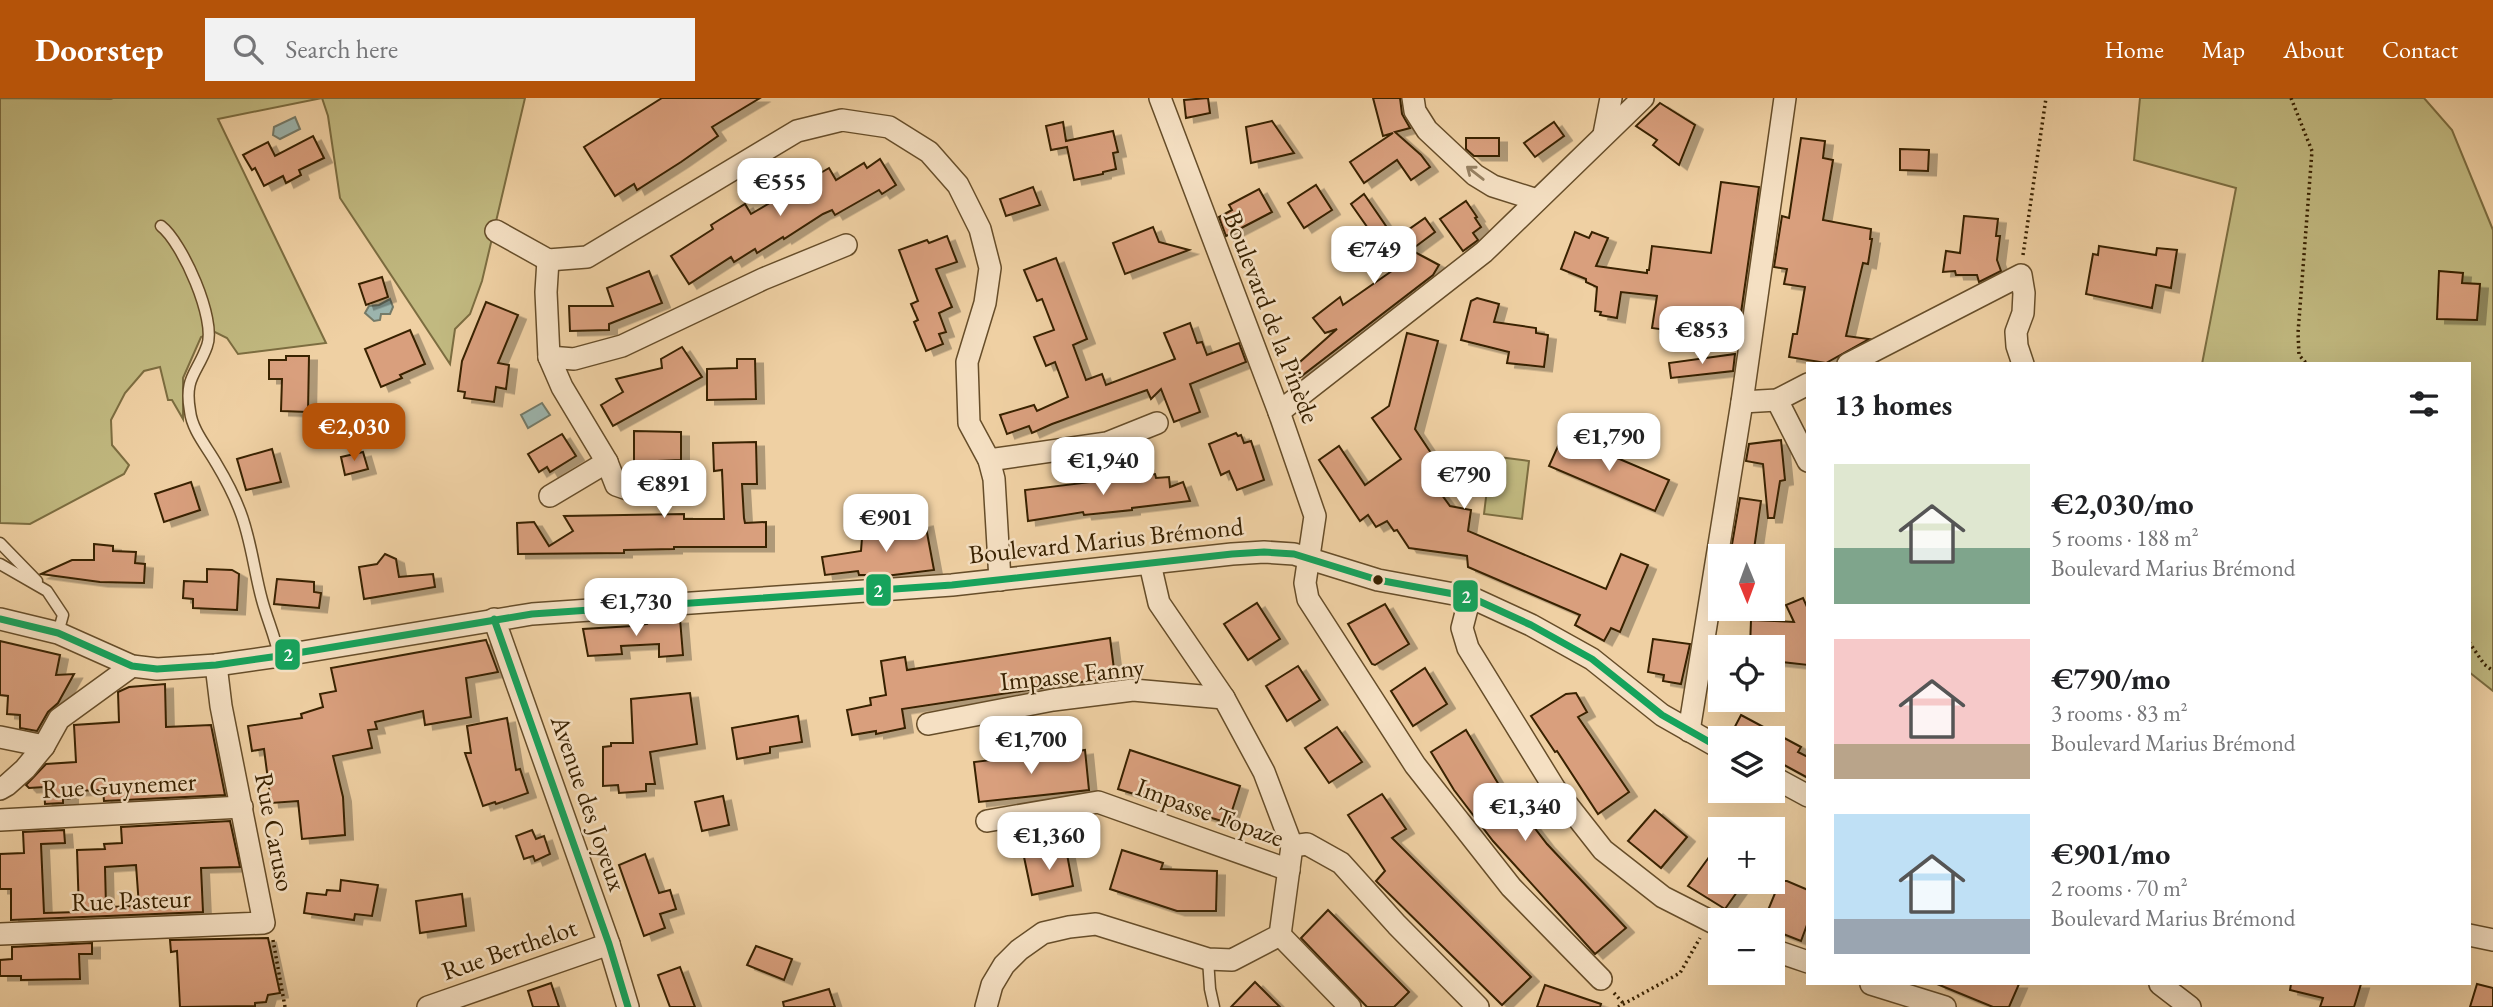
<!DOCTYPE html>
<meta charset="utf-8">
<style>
body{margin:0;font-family:"EB Garamond",serif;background:#f2f2f2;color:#202124;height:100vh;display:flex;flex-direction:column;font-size:26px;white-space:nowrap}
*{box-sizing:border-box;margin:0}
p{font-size:23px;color:#757577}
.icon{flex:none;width:38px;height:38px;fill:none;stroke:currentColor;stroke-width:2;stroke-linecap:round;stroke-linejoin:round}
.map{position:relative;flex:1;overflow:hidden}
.sheet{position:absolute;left:1806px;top:264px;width:665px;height:623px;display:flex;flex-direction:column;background:#fff;border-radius:0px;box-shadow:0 7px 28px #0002}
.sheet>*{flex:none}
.needle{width:46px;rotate:179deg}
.tools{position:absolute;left:1708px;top:446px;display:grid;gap:14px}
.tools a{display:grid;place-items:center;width:77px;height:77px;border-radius:0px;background:#fff;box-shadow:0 7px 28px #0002;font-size:35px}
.price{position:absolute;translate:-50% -60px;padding:0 16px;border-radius:14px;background:#fff;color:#222;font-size:23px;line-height:46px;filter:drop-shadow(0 2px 4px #0008)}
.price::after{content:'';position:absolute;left:50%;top:42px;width:21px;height:16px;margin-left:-10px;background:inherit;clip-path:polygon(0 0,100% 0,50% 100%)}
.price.active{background:#b45309;color:#fff}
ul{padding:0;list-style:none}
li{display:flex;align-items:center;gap:21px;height:175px;padding:0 28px}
li span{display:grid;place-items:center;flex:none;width:196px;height:140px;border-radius:0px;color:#555}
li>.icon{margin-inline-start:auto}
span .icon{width:84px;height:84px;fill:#fffc;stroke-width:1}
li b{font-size:30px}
h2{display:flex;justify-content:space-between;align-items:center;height:84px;padding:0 28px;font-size:30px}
header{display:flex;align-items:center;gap:42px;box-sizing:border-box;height:98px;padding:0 35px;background:#b45309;color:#fff}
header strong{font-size:33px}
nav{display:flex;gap:38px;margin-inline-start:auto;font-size:24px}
.search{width:490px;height:63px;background:#f2f2f2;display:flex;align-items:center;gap:18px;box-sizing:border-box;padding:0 24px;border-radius:0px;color:#757577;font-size:26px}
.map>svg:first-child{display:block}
</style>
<header>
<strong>Doorstep</strong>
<div class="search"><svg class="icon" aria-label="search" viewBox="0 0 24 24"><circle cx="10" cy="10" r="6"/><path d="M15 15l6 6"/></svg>Search here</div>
<nav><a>Home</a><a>Map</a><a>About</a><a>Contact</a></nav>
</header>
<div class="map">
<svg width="2493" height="909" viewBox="0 0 2493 909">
<defs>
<filter id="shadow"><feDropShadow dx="8" dy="4.5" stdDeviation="0" flood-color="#0004"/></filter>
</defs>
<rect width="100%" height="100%" fill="#efd0a3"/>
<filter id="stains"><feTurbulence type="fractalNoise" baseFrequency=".00286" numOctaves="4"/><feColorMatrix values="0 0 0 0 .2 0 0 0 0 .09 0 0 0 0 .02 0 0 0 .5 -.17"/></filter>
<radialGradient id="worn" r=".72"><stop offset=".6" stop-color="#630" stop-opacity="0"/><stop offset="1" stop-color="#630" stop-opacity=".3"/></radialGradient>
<g fill="#c1b980" stroke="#7c6d40" stroke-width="2">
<polygon points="0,0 111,1 113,0 525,0 482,183 470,216 455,231 450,266 340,100 328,18 322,0 218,21 326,245 238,256 227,240 215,234 201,239 183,280 183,321 172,302 168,302 160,269 144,273 125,295 111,322 112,347 129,367 124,376 30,426 0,425"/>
<polygon points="2140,0 2424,0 2452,32 2493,132 2493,593 2469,574 2469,266 2202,266 2236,90 2134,62"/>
<polygon points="1491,358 1529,363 1522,421 1484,416"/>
</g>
<g fill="#9cb5ae" stroke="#747a68" stroke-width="2">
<polygon points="295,19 300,31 280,41 273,37 274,29"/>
<polygon points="390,201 393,209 390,216 381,216 380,222 374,223 365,215 369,208 379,207"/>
<polygon points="542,305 550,317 528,330 521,317"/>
</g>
<g fill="#d99f7d" stroke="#382100" stroke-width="2" fill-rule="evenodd" filter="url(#shadow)">
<polygon points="662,0 760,0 712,29 718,38 681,64 637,92 634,86 615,98 584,49"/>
<polygon points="1208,0 1210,15 1186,20 1184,2"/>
<polygon points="1373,0 1400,0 1402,16 1410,30 1395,34 1421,57 1430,69 1411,82 1397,62 1364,85 1350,64 1393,35 1383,38"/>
<polygon points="1660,5 1695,27 1679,67 1653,47 1657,42 1636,28"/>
<polygon points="1272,23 1294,55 1251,65 1246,29"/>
<polygon points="1063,24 1066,43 1113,33 1118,54 1113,55 1116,71 1103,74 1103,76 1074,82 1067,49 1051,52 1046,28"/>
<polygon points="1554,24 1564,38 1535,59 1524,45"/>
<polygon points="313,38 324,60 299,72 301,77 286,85 283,78 264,88 255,70 252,72 243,57 268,44 275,58"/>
<polygon points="1466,40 1499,40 1499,58 1474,58 1466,51"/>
<polygon points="1801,40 1825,43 1823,60 1833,62 1823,122 1871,131 1870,141 1872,141 1868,166 1863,165 1846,238 1869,241 1826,265 1789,259 1793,236 1797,236 1805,189 1784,186 1787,171 1774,169 1782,118 1789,120"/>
<polygon points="1900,51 1929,52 1928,73 1900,72"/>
<polygon points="880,61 896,87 882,96 879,92 835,117 832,112 823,116 784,141 783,139 757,155 755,151 734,164 731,159 689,186 671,158 713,131 711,127 745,106 751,116 829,70 836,82 864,65 867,70"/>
<polygon points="1721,84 1759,89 1738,236 1694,236 1652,230 1657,198 1621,194 1617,220 1600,217 1601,214 1595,213 1597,189 1586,184 1586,181 1561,171 1575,134 1589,140 1592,134 1608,140 1596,168 1647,175 1647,172 1649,172 1652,148 1711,155"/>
<polygon points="1316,87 1332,112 1304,130 1288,105"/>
<polygon points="1033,89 1040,107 1006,118 1000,101"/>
<polygon points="1259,91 1272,114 1226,138 1219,119 1232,112 1229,107"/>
<polygon points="1364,96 1395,141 1425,120 1435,134 1411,152 1439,167 1433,177 1299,280 1292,271 1337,231 1325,235 1313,220 1340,199 1343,207 1396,170 1351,106"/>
<polygon points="1466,103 1477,119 1475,120 1481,129 1473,135 1478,142 1463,153 1440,121"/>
<polygon points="1964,118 1998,121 1996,138 2000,138 1997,162 2001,173 1979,184 1977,177 1956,177 1955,173 1943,174 1946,153 1960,155"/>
<polygon points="1153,129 1159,144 1189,152 1125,176 1113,145"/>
<polygon points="947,138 957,164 936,171 952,209 939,215 946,234 939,236 943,246 926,253 914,224 918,222 911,206 918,203 899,152 927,142 929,145"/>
<polygon points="2099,148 2156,157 2157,150 2177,152 2171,190 2156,187 2152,210 2086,196 2093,156 2098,157"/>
<polygon points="1056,160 1087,241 1073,247 1086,282 1102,276 1106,287 1175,261 1164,235 1190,225 1197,245 1202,244 1207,257 1239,245 1246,264 1190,286 1200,314 1174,324 1161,291 1151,301 1147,292 1052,326 1032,335 1029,328 1007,336 1000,317 1034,307 1037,313 1068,299 1055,264 1046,268 1034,239 1054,232 1042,201 1037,203 1024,172"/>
<polygon points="649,173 662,205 609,226 609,232 570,233 569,208 613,208 607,190"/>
<polygon points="2439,173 2463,175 2462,185 2480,186 2477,222 2437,221"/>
<polygon points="382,179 388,199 366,207 359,186"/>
<polygon points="1477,200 1499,206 1494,224 1536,230 1536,235 1548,237 1544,269 1507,265 1509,254 1461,242 1471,203"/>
<polygon points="486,204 518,217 498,265 509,267 506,291 496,289 494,304 464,300 465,294 458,293 462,263"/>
<polygon points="410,232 425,266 400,277 402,280 381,289 365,251"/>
<polygon points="1407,235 1438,243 1415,331 1443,373 1431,382 1450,408 1471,412 1468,433 1606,491 1621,456 1648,467 1620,534 1611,530 1604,543 1575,527 1580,517 1468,469 1467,458 1409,450 1397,432 1394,433 1387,423 1376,429 1368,417 1360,423 1319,362 1339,348 1365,387 1401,361 1372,320 1389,308"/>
<polygon points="682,249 702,279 613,328 601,307 623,294 616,281 662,270 661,261"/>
<polygon points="1735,256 1733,273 1671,280 1669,265"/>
<polygon points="286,258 309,258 308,314 281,313 282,281 269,281 269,262 286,262"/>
<polygon points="737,261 755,261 756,301 707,302 707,271 737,270"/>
<polygon points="634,333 681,334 681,362 634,364"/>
<polygon points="1236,335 1238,338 1241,337 1244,345 1251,343 1264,382 1237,392 1229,373 1221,377 1209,346"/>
<polygon points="562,336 576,358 550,374 547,369 539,374 528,356"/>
<polygon points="1563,337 1669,382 1655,413 1549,368"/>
<polygon points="1781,342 1785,382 1780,383 1774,420 1768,420 1763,366 1746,363 1749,346"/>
<polygon points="756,344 757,386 742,386 744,420 745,425 766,424 766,449 674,449 674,451 624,452 624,455 518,456 517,425 534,424 549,448 573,433 564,418 684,416 684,421 724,421 722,372 714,373 713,345"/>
<polygon points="272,351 281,384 246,392 237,361"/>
<polygon points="363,354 368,371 345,377 341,359"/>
<polygon points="1155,376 1156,380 1169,379 1170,389 1183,384 1190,403 1132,410 1132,412 1084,417 1083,414 1028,423 1025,392"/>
<polygon points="191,384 200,412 164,424 155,396"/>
<polygon points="1740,400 1761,403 1753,458 1730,458"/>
<polygon points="925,424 934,472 869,480 869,477 859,477 858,473 825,477 822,459 861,453 862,440"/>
<polygon points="94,446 113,448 113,453 136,454 135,465 145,466 144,485 100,484 41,476 72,462 94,462"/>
<polygon points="385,456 396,461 399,479 433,476 435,489 364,501 359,469 377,466"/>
<polygon points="207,471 232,472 239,476 237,512 193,510 193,501 183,500 184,483 207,484"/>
<polygon points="277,481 314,484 314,494 321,495 319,510 274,506"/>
<polygon points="1803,500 1808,511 1808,567 1773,563 1773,550 1750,550 1751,522 1794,524 1786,507"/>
<polygon points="1257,505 1280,541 1248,562 1224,526"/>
<polygon points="1385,506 1409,546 1375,567 1372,566 1348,526"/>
<polygon points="680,521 683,557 659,559 659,546 621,548 622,556 588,558 583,531 633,528 647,526 646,523"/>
<polygon points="1110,540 1115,579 902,611 905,630 876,636 876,633 852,637 847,612 871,607 870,600 886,597 881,563 905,559 907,572"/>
<polygon points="1653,541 1690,546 1681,586 1663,583 1664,577 1648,574"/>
<polygon points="486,542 498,574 466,580 471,619 425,627 423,613 375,624 377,631 368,632 372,650 333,658 343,699 345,737 302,741 298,703 271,705 264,651 252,653 248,628 302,620 301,616 323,609 320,596 336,593 331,570"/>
<polygon points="0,543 60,557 56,577 74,576 58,605 48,614 37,633 20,630 20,617 7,616 8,598 0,597"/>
<polygon points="1298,568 1320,602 1287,623 1266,588"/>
<polygon points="1425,570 1447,606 1413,628 1391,593"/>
<polygon points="165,586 166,629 211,627 225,697 104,703 103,692 70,693 70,701 63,701 63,705 45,706 44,689 29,690 26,687 46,666 76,664 74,627 119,624 118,594 129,589"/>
<polygon points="690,595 697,646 650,654 655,686 646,686 646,693 619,695 618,687 603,688 603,649 611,648 611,645 633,645 631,601"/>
<polygon points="1576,595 1587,614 1578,619 1629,694 1598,716 1557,653 1555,654 1531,618 1566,596"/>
<polygon points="1741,617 1801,649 1798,654 1808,659 1808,680 1773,661 1773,640 1729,640"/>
<polygon points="798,618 802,644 770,649 770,655 737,661 732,630"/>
<polygon points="507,620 516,672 520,671 528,695 496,706 495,704 483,708 465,655 471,655 467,628"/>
<polygon points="1337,629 1362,664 1329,685 1305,650"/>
<polygon points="1466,632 1502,692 1504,690 1547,746 1626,830 1595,856 1493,743 1454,692 1431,654"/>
<polygon points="1085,652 1089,692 979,704 974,664 1016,659 1017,662"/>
<polygon points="1130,652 1240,688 1228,725 1118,691"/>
<polygon points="1382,696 1406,731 1392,740 1531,879 1502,907 1376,783 1385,773 1348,717"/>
<polygon points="723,698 729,727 702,733 695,704"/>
<polygon points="1655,712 1687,739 1661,770 1628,743"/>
<path d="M230,723L240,769L201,770L203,814L11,822V791H0V756L24,755L23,734L64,732L65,745L41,746L44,815L79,814L77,752L105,751L104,746L122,745L121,729ZM136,767L139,808L106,809L105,769Z"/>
<polygon points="532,732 536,741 544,738 550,756 535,763 533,758 524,761 516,738"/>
<polygon points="1720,744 1720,784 1744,784 1725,811 1688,788"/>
<polygon points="1066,751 1073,788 1032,797 1024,759"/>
<polygon points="1122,752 1163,765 1161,771 1217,773 1216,813 1177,813 1110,791"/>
<polygon points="645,756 659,795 670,792 676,811 660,816 665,830 644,838 619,767"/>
<polygon points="341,782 378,787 372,818 355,816 354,822 304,815 307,795 326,797 327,792 340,793"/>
<polygon points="1780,783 1787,783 1808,792 1808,824 1801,843 1773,832 1773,822 1764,822"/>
<polygon points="462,796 466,828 420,835 416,803"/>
<polygon points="1328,812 1409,894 1394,909 1367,909 1301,840"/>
<polygon points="268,840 280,895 268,897 266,904 255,905 255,908 180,909 177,853 171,854 170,842"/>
<polygon points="92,845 92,856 79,856 80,881 21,882 21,878 0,878 0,862 12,861 12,849"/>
<polygon points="756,848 792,861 784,882 747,867"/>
<polygon points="680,869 695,909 670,909 658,877"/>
<polygon points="1255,884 1280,909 1231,909"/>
<polygon points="551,885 559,909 533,909 528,893"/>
<polygon points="1937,886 2019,886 2009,909 1993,909"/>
<polygon points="2291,886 2361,886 2354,909 2320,909 2323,900 2290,892"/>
<polygon points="2477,886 2493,890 2493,909 2470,909"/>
<polygon points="1545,887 1601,906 1600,909 1537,909"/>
<polygon points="829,891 835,909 784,909 783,904"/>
</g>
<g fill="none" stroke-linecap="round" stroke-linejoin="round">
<defs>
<g id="service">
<path d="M161,128C182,144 217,222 207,248C197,276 184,279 190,313C192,332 207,349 216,365C225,380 234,397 240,413C251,441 254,473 262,502C267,521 275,538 279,558"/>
<polyline points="0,445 37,483"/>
<polyline points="0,466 47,493 63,517 58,535"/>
<polyline points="1208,861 1210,891 1214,909"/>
</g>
<g id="minor">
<polyline points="1160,0 1279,314 1315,418 1305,485 1308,501 1415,667 1511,789 1601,881"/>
<polyline points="1413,0 1415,13 1427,32 1475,77 1493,88 1537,102"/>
<polyline points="1604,36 1611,0"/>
<polyline points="496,133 548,162 587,159 797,33 842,22 889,29 929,54 958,87 980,131 990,170 985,205 967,264 969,325 989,362 994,381 1000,482"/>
<polyline points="548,162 546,194 549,259 562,289 607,364 550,398"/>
<polyline points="549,259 574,261 622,248 763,181 846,147"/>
<polyline points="1848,266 2021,177 2024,195 2023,215 2016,234 2017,248 2023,266"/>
<polyline points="1777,302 1808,363"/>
<polyline points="1742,304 1777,302 1808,286"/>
<polyline points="1279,314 1484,154 1643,0"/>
<polyline points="989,362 1107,345 1157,325"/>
<polyline points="607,364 616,387 636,394 694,392"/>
<polyline points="1470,499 1462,530 1468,550 1555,691 1603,752 1663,799 1720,828"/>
<polyline points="0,521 58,535 132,568 157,571 216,567 279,558 532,516 952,487 1232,456 1264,454 1294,456 1378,482 1470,499 1531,527 1592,561 1662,617 1720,650"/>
<polyline points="494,521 609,846 628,909"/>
<polyline points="928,626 1053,602 1133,592 1224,600"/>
<polyline points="1689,633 1742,304 1785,0"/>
<polyline points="0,639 44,648"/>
<polyline points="1773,679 1808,698"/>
<polyline points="0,691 7,687 25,671 44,648 59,621 132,568"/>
<polyline points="0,722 242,709"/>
<polyline points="987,723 1098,704 1289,772"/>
<polyline points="1292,748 1307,746 1341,765 1397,827 1478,909"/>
<polyline points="0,836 264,825 221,608 216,567"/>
<polyline points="1280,837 1350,909"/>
<polyline points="2469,837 2493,842"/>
<polyline points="1773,852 1808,864"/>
<polyline points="1871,886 1945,909"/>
<polyline points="2160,886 2190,909"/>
<polyline points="428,909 609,846"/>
<polyline points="986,909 992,887 1004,867 1019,852 1043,835 1069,829 1096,826 1208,861 1232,862 1280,837 1292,748 1264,674 1224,600 1159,505 1150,466"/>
</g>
</defs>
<use href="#service" stroke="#664d29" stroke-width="13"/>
<use href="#minor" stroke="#664d29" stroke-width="24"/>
<g stroke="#382100" stroke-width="3.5" stroke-dasharray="2 3.5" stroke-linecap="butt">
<polyline points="2291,0 2312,53 2298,235 2299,257 2307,266"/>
<polyline points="2023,157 2046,0"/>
<polyline points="2469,544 2484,566 2493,573"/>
<polyline points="273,842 285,909"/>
<polyline points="1614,895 1624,906"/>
<polyline points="1618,909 1680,875 1700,840"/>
</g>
<use href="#service" stroke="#f5e0c3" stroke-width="10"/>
<use href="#minor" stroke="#f5e0c3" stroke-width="21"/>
<defs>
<g id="bus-1">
<polyline points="0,521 58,535 132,568 157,571 216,567 279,558 532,516 952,487 1232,456 1264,454 1294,456 1378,482 1470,499 1531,527 1592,561 1662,617 1720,650"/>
<polyline points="494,521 609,846 628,909"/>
</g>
</defs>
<use href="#bus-1" stroke="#f5e0c3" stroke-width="12"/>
<use href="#bus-1" stroke="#16a35c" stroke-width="7"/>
</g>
<defs><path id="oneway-shaft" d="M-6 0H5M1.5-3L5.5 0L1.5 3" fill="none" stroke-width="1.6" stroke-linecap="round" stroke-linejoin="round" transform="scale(1.75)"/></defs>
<use stroke="#968062" href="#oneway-shaft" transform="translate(1475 75) rotate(-142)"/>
<circle fill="#382100" stroke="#f5e0c3" stroke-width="2.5" cx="1378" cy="482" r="6"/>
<g text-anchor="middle" stroke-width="5" stroke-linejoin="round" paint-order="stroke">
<g font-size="26" fill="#382100" stroke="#f5e0c3">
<text transform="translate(1272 219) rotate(69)" y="9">Boulevard de la Pinède</text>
<text transform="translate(1106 442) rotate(-6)" y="9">Boulevard Marius Brémond</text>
<text transform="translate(1072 576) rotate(-6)" y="9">Impasse Fanny</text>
<text transform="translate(119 687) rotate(-3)" y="9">Rue Guynemer</text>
<text transform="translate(589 705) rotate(71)" y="9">Avenue des Joyeux</text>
<text transform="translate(1210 714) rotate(20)" y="9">Impasse Topaze</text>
<text transform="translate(275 734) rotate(79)" y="9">Rue Caruso</text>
<text transform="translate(131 802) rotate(-2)" y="9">Rue Pasteur</text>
<text transform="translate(509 851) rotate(-19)" y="9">Rue Berthelot</text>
</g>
</g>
<g stroke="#f5e0c3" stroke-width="2.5">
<rect x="865" y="475" width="27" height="34" rx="7" fill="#16a35c"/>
<rect x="1452" y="481" width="27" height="34" rx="7" fill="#16a35c"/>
<rect x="274" y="540" width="27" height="33" rx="7" fill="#16a35c"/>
</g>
<g font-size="19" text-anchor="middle" font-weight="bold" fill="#fff">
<text x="878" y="499">2</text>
<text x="1466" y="505">2</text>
<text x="288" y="563">2</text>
</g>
<rect width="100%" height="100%" filter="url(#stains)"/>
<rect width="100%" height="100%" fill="url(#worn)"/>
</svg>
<div class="tools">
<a><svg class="needle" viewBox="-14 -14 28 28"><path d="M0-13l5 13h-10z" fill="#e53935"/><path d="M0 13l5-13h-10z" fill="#757577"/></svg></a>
<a><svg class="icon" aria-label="locate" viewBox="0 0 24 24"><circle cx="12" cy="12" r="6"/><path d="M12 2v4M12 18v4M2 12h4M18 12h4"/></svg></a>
<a><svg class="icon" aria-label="layers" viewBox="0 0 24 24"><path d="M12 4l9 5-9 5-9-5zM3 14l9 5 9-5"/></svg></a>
<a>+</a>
<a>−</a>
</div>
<b class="price" style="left:780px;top:120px">€555</b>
<b class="price" style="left:1374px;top:188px">€749</b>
<b class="price" style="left:1702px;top:268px">€853</b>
<b class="price active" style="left:354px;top:365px">€2,030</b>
<b class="price" style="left:1609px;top:375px">€1,790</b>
<b class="price" style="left:1103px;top:399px">€1,940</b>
<b class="price" style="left:1464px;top:413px">€790</b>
<b class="price" style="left:664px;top:422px">€891</b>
<b class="price" style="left:886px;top:456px">€901</b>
<b class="price" style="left:636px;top:540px">€1,730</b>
<b class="price" style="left:1031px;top:678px">€1,700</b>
<b class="price" style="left:1525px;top:745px">€1,340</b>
<b class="price" style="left:1049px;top:774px">€1,360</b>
<section class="sheet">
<h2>13 homes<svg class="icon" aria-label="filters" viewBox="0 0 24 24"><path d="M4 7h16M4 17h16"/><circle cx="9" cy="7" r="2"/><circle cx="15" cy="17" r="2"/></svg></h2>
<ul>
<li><span style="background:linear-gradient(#dfe7d0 60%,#7fa58c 0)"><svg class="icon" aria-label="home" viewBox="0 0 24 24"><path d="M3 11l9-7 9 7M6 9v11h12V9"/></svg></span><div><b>€2,030/mo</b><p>5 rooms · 188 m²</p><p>Boulevard Marius Brémond</p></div></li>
<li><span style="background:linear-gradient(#f6c9c9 75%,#b9a48a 0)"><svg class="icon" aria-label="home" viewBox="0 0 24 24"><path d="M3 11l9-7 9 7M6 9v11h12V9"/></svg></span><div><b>€790/mo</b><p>3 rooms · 83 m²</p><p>Boulevard Marius Brémond</p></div></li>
<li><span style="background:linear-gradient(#bfe0f5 75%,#9aa5b1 0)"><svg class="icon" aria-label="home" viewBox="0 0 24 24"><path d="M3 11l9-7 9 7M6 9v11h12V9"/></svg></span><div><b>€901/mo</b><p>2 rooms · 70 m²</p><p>Boulevard Marius Brémond</p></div></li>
</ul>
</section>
</div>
